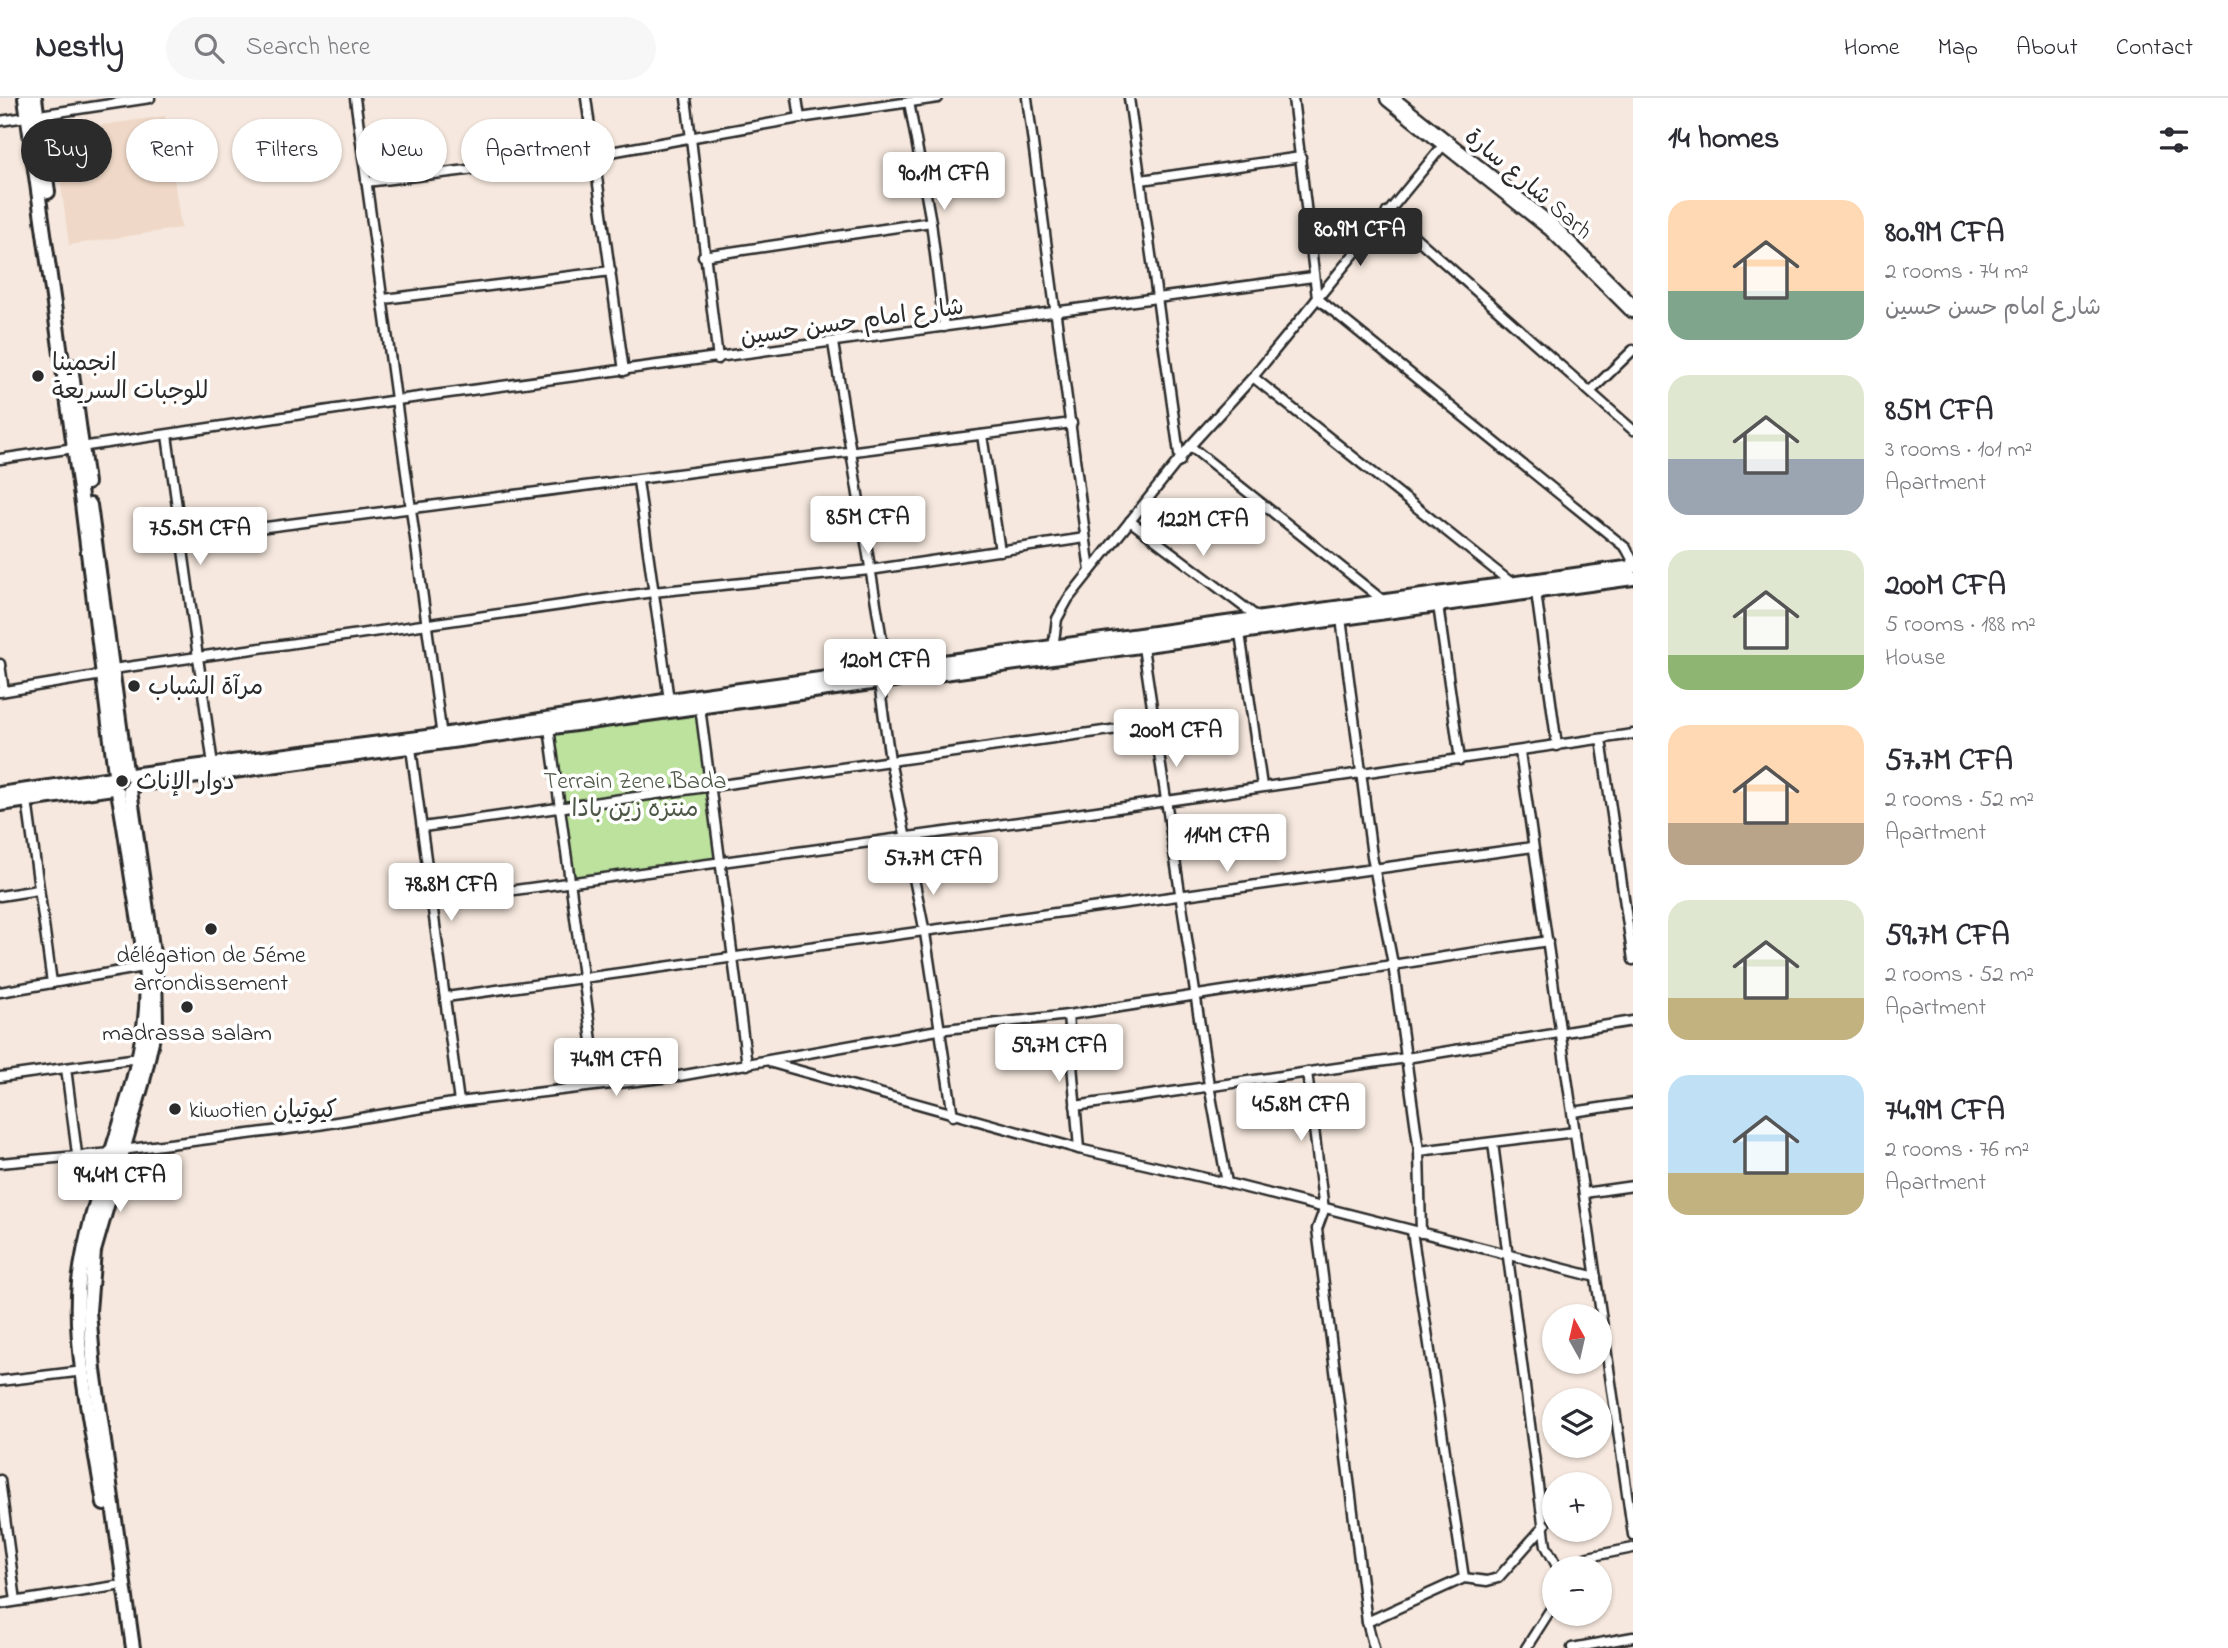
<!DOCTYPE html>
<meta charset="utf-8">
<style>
body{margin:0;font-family:"Indie Flower","Playpen Sans Arabic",sans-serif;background:#f7f7f7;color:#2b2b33;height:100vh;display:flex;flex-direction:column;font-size:26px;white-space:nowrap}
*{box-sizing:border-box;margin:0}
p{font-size:23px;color:#7c7c81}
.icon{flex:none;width:38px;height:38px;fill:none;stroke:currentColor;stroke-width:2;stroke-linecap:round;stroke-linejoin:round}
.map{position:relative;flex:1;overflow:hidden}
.side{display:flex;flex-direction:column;background:#fff;width:595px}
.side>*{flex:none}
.hud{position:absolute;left:21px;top:21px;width:665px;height:63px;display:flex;gap:14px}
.needle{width:46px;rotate:352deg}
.fabs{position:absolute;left:1542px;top:1206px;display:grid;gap:14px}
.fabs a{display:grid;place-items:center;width:70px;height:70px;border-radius:50%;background:#fff;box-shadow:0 2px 5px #0004;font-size:35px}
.price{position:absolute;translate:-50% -60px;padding:0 16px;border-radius:7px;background:#fff;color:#222;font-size:23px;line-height:46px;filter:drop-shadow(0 2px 4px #0008)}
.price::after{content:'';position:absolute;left:50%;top:42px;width:21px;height:16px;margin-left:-10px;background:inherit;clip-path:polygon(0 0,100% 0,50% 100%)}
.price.active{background:#2b2b2b;color:#fff}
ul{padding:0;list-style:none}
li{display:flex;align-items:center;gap:21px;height:175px;padding:0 35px}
li span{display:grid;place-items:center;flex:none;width:196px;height:140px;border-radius:21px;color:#555}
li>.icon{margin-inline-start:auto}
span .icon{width:84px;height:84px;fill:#fffc;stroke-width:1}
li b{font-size:30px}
h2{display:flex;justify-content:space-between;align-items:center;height:84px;padding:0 35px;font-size:30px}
.tag{padding:0 24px;border-radius:32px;background:#fff;box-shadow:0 2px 5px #0004;font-size:24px;line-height:63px}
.tag.active{background:#2b2b2b;color:#fff}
header{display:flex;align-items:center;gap:42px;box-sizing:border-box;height:98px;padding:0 35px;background:#fff;border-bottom:2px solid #e1e1e2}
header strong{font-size:33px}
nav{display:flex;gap:38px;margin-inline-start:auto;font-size:24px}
.search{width:490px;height:63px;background:#f7f7f7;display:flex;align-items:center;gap:18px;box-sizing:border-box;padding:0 24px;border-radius:38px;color:#7c7c81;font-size:26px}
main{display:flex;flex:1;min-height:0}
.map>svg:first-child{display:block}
</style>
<header>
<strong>Nestly</strong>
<div class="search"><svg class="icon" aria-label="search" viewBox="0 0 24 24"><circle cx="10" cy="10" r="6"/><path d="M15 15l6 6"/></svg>Search here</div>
<nav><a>Home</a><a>Map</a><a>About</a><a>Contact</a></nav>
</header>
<main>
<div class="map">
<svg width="1633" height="1550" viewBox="0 0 1633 1550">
<rect width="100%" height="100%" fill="#f6e8de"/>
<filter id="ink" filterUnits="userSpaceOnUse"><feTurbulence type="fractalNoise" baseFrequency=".0143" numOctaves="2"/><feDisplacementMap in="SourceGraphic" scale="14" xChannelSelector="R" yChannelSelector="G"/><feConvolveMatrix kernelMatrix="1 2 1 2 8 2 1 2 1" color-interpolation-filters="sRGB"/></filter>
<g filter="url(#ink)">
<polygon fill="#efd8c7" points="165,18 181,130 69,147 54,34"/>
<polygon fill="#bce29d" stroke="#748664" stroke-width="2" points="700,609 722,762 571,784 549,630"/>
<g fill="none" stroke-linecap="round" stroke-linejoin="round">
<defs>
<g id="street">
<polyline points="355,0 442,639"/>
<polyline points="586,0 624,273"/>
<polyline points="686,0 718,261"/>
<polyline points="797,0 800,20"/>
<polyline points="1027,0 1090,473"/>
<polyline points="1129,0 1180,363"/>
<polyline points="1293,0 1317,200 1626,450 1633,463"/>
<polyline points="909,4 931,124 944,229"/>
<polyline points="0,23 150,0"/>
<polyline points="1141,82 1301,59"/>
<polyline points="366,84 594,57 800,20 938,0"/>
<polyline points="1387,114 1633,332"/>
<polyline points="703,158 931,124"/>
<polyline points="384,201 611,173"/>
<polyline points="833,245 887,572"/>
<polyline points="1253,279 1514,487"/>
<polyline points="1592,292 1633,252"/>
<polyline points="167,337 213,667"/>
<polyline points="982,337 1000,453"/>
<polyline points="1190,348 1385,504"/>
<polyline points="0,361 397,302 1313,179"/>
<polyline points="638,383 669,602"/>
<polyline points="1130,423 1260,521"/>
<polyline points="181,440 1072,325"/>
<polyline points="1536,494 1557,648"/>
<polyline points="1438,507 1460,662"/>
<polyline points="1341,520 1372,758 1393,866 1419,1053 1421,1135"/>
<polyline points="1240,535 1262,688"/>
<polyline points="1143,549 1209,987 1227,1085"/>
<polyline points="1053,550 1057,521 1068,501 1190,348 1253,279 1445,45"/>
<polyline points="0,566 4,593"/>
<polyline points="879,585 890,662 925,835 953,1018"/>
<polyline points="0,594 102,577 113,571 653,494 870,472 1085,440"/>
<polyline points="700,609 747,967"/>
<polyline points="549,630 598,987"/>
<polyline points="1601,641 1633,862"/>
<polyline points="411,650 459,1004"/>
<polyline points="1520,654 1633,1437"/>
<polyline points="27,702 52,885"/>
<polyline points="423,729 1153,626"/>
<polyline points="0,798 38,792"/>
<polyline points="433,803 1041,721 1633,636"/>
<polyline points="0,894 144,869"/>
<polyline points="446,899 1533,749"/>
<polyline points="1068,917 1079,1051"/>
<polyline points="772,965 1079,1051 1227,1085 1596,1179"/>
<polyline points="66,970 77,1056"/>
<polyline points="1307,974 1324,1112 1317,1131 1367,1524 1374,1550"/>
<polyline points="0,979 138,960"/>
<polyline points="1075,1008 1406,960 1633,923"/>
<polyline points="1573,1014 1633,1005"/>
<polyline points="1493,1045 1546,1448 1558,1470"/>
<polyline points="122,1052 312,1028 459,1004 679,978 938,932 1068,917 1548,843"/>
<polyline points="1419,1053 1575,1034"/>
<polyline points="0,1065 111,1055"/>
<polyline points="1584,1095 1633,1088"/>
<polyline points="1412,1133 1464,1480"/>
<polyline points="0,1283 84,1273"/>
<polyline points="0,1382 16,1503"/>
<polyline points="1562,1470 1588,1459 1633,1450"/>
<polyline points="0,1506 116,1488"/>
<polyline points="1367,1524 1464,1480 1487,1483 1498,1480 1545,1427"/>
<polyline points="1526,1550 1554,1506"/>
<polyline points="1572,1550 1633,1539"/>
</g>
<g id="secondary">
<polyline points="25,0 82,406 115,675"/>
<polyline points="35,0 48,94"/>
<polyline points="71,268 87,385"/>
<polyline points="90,407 126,673"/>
<polyline points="131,677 442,637 697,598 1633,469"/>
<polyline points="133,687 1633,480"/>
<polyline points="130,692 155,870 156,925 143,983 94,1153 89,1213 94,1272 133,1550"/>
<polyline points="0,696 112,680"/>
<polyline points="0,706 113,690"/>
<path d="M104,1406C94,1342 72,1246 79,1184C90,1094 134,1011 145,921C150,881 141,838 135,799C129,764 125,729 118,694"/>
</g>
<polyline id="highway" points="1389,0 1552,130 1633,211"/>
</defs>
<use href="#street" stroke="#2b2b2b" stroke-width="13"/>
<use href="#secondary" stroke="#2b2b2b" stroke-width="18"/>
<use href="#highway" stroke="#2b2b2b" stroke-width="21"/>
<use href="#street" stroke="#fff" stroke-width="8"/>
<use href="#secondary" stroke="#fff" stroke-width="12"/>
<use href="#highway" stroke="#fff" stroke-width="16"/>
</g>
</g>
<g fill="#2b2b2b" stroke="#fff" stroke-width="2.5">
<circle cx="38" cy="278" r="7"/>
<circle cx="134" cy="588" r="7"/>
<circle cx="122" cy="683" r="7"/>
<circle cx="211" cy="831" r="7"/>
<circle cx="187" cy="909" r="7"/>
<circle cx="175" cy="1011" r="7"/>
</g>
<g text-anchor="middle" stroke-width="7" stroke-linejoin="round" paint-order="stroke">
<g font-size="24" fill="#2b2b2b" stroke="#fff">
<text transform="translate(1529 85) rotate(40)" y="8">شارع سارة Sarh</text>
<text transform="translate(852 223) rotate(-8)" y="8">شارع امام حسن حسين</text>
</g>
<g font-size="24" fill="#2b2b2b" stroke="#fff" text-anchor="start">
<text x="52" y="272">انجمينا<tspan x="52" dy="28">للوجبات السريعة</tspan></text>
<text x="148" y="596">مرآة الشباب</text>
<text x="136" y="691">دوار الإناث</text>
<text x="211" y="864" text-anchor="middle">délégation de 5éme<tspan x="211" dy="28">arrondissement</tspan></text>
<text x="187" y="942" text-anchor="middle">madrassa salam</text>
<text x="189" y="1019">kiwotien كيوتيان</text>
</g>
<g font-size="24" fill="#4f5948" stroke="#fff">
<text x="635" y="690">Terrain Zene Bada<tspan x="635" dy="28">منتزه زين بادا</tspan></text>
</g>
</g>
</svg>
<div class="fabs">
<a><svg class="needle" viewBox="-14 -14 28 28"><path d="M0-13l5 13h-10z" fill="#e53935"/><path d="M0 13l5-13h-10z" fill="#7c7c81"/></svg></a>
<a><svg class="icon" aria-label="layers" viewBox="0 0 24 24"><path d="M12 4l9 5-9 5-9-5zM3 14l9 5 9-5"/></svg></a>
<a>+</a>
<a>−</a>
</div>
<b class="price" style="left:944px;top:114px">90.1M CFA</b>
<b class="price active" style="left:1360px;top:170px">80.9M CFA</b>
<b class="price" style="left:868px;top:458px">85M CFA</b>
<b class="price" style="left:1203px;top:460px">122M CFA</b>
<b class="price" style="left:200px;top:469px">75.5M CFA</b>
<b class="price" style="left:885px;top:601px">120M CFA</b>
<b class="price" style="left:1176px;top:671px">200M CFA</b>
<b class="price" style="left:1227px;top:776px">114M CFA</b>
<b class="price" style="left:933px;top:799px">57.7M CFA</b>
<b class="price" style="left:451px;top:825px">78.8M CFA</b>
<b class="price" style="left:1059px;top:986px">59.7M CFA</b>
<b class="price" style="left:616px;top:1000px">74.9M CFA</b>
<b class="price" style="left:1301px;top:1045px">45.8M CFA</b>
<b class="price" style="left:120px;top:1116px">94.4M CFA</b>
<div class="hud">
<a class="tag active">Buy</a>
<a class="tag">Rent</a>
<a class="tag">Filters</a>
<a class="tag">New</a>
<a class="tag">Apartment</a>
</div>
</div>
<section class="side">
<h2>14 homes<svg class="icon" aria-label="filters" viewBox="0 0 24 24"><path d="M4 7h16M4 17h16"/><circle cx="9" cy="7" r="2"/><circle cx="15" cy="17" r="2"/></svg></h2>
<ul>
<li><span style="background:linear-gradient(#ffd9b3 65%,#7fa58c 0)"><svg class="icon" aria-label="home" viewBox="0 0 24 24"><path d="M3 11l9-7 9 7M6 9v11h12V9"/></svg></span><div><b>80.9M CFA</b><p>2 rooms · 74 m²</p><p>شارع امام حسن حسين</p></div></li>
<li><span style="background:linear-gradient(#dfe7d0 60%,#9aa5b1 0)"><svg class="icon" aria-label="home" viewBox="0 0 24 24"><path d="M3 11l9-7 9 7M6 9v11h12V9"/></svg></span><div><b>85M CFA</b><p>3 rooms · 101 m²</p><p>Apartment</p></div></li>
<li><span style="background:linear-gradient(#dfe7d0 75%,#8fb573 0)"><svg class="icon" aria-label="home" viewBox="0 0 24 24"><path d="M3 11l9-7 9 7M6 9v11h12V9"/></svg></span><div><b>200M CFA</b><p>5 rooms · 188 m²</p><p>House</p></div></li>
<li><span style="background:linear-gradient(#ffd9b3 70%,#b9a48a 0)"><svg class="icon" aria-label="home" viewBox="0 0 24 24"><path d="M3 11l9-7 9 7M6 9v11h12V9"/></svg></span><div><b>57.7M CFA</b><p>2 rooms · 52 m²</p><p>Apartment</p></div></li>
<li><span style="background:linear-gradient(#dfe7d0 70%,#c2b280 0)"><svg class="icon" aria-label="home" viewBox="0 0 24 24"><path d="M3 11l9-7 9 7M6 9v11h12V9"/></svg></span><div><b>59.7M CFA</b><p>2 rooms · 52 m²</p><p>Apartment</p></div></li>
<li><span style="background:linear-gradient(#bfe0f5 70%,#c2b280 0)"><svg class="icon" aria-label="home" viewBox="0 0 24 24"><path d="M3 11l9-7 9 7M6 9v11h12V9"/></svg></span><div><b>74.9M CFA</b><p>2 rooms · 76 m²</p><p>Apartment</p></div></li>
</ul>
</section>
</main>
